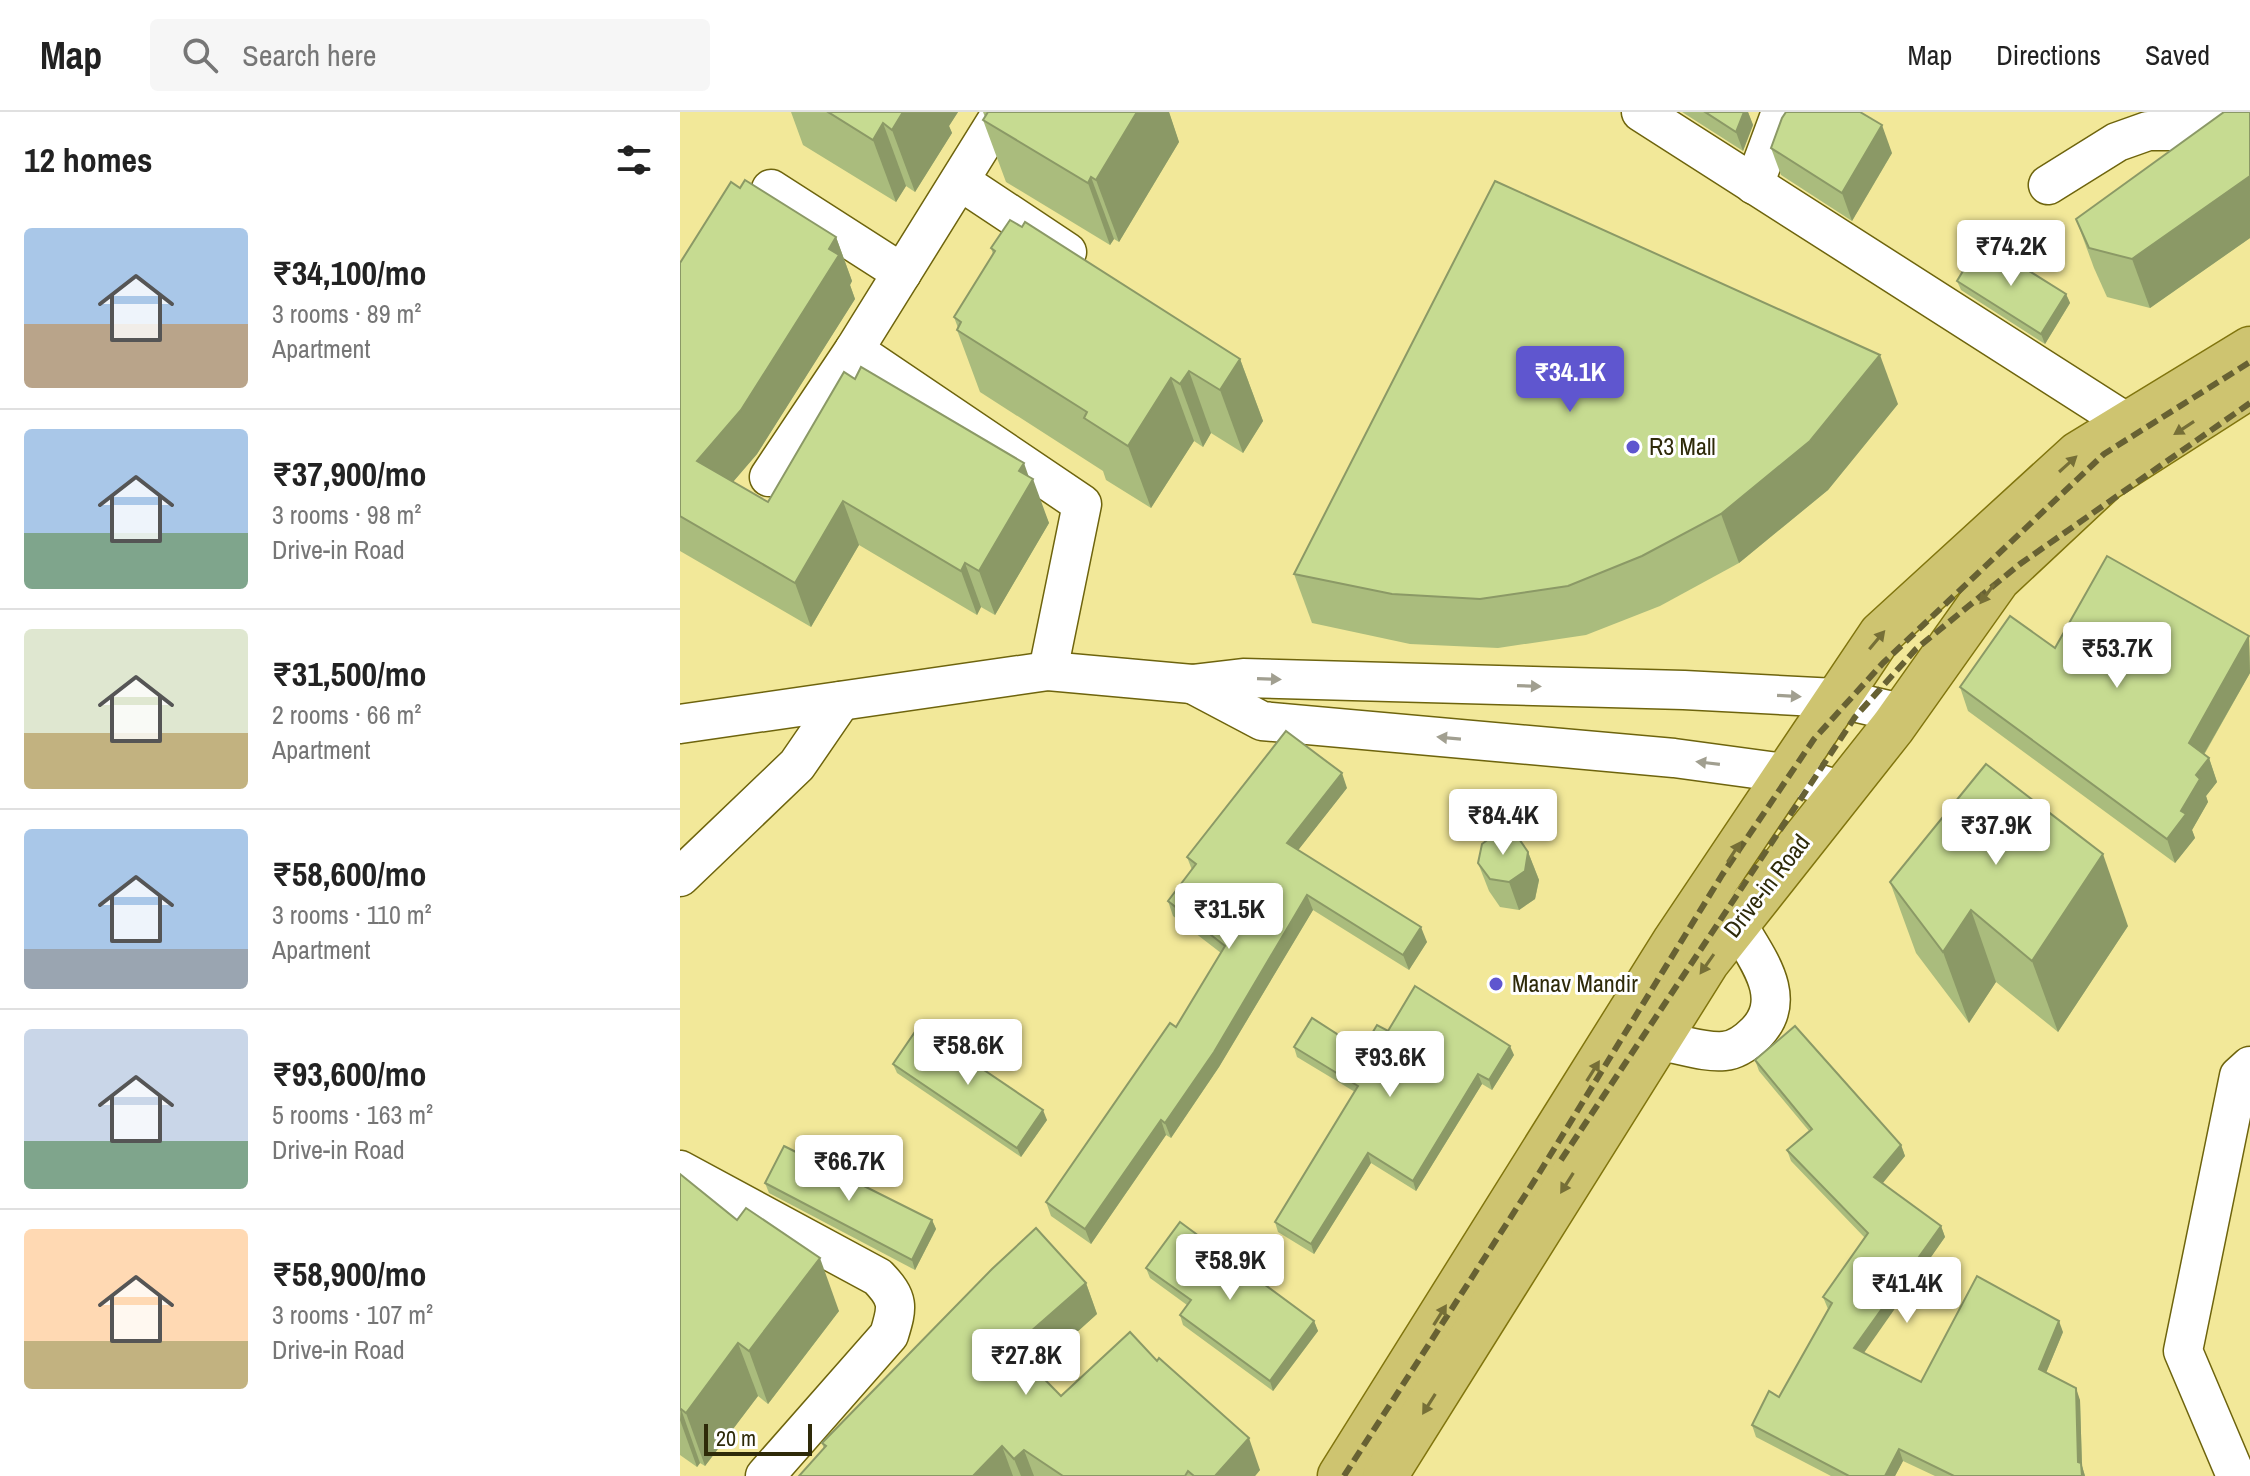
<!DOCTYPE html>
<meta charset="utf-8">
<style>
body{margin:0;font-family:"Archivo Narrow",sans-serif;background:#f6f6f6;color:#222;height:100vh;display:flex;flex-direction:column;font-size:30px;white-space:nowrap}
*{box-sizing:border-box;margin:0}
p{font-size:26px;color:#767676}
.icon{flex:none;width:44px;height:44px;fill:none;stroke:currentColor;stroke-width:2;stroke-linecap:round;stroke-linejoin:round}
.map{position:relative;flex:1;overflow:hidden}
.side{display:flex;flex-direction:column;background:#fff;width:680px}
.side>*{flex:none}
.scale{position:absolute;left:24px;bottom:20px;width:108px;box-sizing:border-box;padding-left:8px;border:4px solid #2e2a09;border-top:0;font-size:22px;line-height:28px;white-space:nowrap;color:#2e2a09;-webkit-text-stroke:6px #fff;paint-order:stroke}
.price{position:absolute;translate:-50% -68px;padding:0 18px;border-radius:8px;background:#fff;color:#222;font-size:26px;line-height:52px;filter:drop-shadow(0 2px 4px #0008)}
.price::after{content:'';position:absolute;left:50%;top:48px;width:24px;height:18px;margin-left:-12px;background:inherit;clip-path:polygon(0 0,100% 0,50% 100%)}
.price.active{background:#5f56cf;color:#fff}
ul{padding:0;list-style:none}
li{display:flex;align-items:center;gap:24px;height:200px;padding:0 24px}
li+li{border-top:2px solid #e0e0e0}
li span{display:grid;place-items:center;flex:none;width:224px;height:160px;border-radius:8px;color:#555}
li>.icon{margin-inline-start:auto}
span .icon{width:96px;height:96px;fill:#fffc;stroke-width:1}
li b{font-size:34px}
h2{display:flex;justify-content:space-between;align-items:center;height:96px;padding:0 24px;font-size:34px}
header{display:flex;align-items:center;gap:48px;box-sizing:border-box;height:112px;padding:0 40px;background:#fff;border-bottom:2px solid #e0e0e0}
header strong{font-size:38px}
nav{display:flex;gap:44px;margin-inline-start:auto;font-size:28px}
.search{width:560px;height:72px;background:#f6f6f6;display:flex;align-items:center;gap:20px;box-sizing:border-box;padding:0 28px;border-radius:8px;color:#767676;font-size:30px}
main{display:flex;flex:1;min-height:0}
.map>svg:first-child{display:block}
</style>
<header>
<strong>Map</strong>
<div class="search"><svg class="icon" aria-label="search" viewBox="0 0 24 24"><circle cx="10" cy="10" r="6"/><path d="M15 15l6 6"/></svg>Search here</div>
<nav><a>Map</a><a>Directions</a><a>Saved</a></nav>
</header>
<main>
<section class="side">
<h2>12 homes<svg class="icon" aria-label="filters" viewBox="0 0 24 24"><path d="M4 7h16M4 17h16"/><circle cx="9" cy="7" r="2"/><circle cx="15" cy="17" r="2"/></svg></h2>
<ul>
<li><span style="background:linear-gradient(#a9c7e8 60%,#b9a48a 0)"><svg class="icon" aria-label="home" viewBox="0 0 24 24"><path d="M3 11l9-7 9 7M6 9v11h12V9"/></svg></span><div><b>₹34,100/mo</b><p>3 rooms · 89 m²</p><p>Apartment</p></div></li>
<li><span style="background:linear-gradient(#a9c7e8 65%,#7fa58c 0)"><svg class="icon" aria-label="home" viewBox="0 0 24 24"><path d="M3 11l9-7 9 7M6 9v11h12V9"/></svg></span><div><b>₹37,900/mo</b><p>3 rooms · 98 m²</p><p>Drive-in Road</p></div></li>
<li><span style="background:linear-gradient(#dfe7d0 65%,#c2b280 0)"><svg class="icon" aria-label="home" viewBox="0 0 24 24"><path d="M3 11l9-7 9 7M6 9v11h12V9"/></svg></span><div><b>₹31,500/mo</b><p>2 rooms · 66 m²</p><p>Apartment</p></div></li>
<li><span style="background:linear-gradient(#a9c7e8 75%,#9aa5b1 0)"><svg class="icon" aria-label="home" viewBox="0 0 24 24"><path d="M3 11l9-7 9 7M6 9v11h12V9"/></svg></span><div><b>₹58,600/mo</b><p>3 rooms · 110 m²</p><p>Apartment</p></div></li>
<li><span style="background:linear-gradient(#c9d6e8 70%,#7fa58c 0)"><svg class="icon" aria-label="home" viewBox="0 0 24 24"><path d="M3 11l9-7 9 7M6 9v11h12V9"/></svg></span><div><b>₹93,600/mo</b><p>5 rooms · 163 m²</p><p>Drive-in Road</p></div></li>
<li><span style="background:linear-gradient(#ffd9b3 70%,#c2b280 0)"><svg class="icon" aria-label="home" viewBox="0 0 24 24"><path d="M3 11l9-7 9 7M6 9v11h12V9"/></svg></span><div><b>₹58,900/mo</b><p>3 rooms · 107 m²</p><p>Drive-in Road</p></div></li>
</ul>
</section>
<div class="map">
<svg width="1570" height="1364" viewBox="0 0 1570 1364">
<rect width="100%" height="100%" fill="#f2e899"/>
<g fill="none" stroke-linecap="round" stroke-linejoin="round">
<defs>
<g id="minor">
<polyline points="322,0 174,238 402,392 368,559"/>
<polyline points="961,0 1449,312"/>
<polyline points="280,69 387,140"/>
<polyline points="1074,73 1101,0"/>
<polyline points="1368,73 1437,30 1468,19 1492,19 1544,0"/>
<polyline points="91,77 222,161"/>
<polyline points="89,365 174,238"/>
<polyline points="512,572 582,609 994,646 1105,661 1162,679"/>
<polyline points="0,612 368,559 512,572 563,566 1004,578 1156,586 1221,601"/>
<polyline points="0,765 117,653 161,589"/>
<path d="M977,929C999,931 1023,941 1044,939C1057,938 1067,930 1076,921C1110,886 1077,847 1057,812"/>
<path d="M0,1058L198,1165C219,1187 218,1194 209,1223L85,1364"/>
<polyline points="1556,1364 1503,1239 1559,964 1570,954"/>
</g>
<g id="major">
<polyline points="660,1364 995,829 1201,522 1398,342 1570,237"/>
<polyline points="705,1364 1027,850 1213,615 1318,467 1425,367 1570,274"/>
</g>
</defs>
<use href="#minor" stroke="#6e640d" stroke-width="41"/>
<use href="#major" stroke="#81750e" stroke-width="47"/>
<use href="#minor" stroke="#fff" stroke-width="38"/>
<use href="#major" stroke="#cec470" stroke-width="44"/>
<g stroke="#676133" stroke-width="6" stroke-dasharray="12 6" stroke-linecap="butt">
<polyline points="881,1048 1175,605 1236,537 1340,452 1570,291"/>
<polyline points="664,1364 858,1063 1042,763 1134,627 1203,551 1424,342 1570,250"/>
</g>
</g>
<g fill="#aabc7d">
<polygon points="111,0 278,0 269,14 272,21 235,80 226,74 216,90 123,33"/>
<polygon points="303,0 489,0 499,30 439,130 434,127 430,133 326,70 303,8 305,5"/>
<polygon points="1002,0 1068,0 1073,13 1063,39"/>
<polygon points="1570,0 1570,126 1470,196 1427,185 1414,156 1396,107"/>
<polygon points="1091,36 1212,41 1172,109 1101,63"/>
<polygon points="60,76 156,125 172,169 170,173 175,187 77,342 53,370 88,390 349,365 369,411 315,503 301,495 297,503 179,433 131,515 0,439 0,151"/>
<polygon points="311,136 560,247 583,309 563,341 531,321 523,335 514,329 471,396 426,368 423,359 300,280 277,218 278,216 274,205 313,142"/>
<polygon points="1277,169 1386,182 1390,191 1365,232 1281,178"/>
<polygon points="1218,292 1148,378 1059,451 980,494 906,523 818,536 730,532 632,511 614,462"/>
<polygon points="1569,524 1570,561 1524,643 1529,646 1537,670 1526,684 1528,690 1512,718 1515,726 1495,751 1288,599 1280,575 1375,536"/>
<polygon points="667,676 618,738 747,830 729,858 633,798 539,955 491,1026 486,1023 411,1132 371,1104 366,1090 496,915 541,841 493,804 488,789 512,758 507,745"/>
<polygon points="848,740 859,768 855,787 839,798 820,795 809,779 798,751"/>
<polygon points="1210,770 1448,814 1378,920 1316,870 1289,911 1236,841"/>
<polygon points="708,919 834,943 812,978 802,972 736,1079 691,1051 634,1142 598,1120 595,1110 675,980 617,945 614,935 682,938"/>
<polygon points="1075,948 1221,1033 1225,1044 1202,1071 1261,1114 1265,1125 1183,1241 1241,1270 1383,1220 1366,1261 1400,1288 1402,1354 1405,1364 1255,1364 1223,1349 1215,1364 1151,1364 1076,1325 1072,1313 1099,1285 1148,1197 1143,1185 1185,1126 1111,1049 1107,1038 1129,1019 1079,959"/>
<polygon points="213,952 367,1008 341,1045 217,961"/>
<polygon points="0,1062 159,1199 88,1292 78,1284 25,1354 20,1351 17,1355 0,1343"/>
<polygon points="85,1071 252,1108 256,1117 235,1158 89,1081"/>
<polygon points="466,1156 634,1209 638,1219 593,1279 503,1213 500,1203 507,1193 470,1166"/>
<polygon points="406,1171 417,1202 355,1258 381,1284 477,1249 580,1358 575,1364 119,1364 144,1337 142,1331"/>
</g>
<g fill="#8b9966">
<polygon points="223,0 278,0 269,14 272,21 235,80 212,18"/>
<polygon points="457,0 489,0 499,30 439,130 416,68"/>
<polygon points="1064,0 1068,0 1073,13 1063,39 1056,20"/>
<polygon points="203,11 226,74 216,90 193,28"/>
<polygon points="1202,13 1212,41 1172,109 1162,81"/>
<polygon points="1570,64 1570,126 1470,196 1452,147"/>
<polygon points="411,65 434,127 430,133 408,71"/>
<polygon points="156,125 172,169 170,173 175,187 77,342 33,393 17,349"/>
<polygon points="1386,182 1390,191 1365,232 1361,222"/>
<polygon points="1200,243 1218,292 1148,378 1059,451 1041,402"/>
<polygon points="560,247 583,309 563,341 540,278"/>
<polygon points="509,259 531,321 523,335 500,272"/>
<polygon points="491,266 514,329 471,396 448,334"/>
<polygon points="344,351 351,371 353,367 369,411 315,503 299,459 339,359"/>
<polygon points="163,389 179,433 131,515 115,471"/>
<polygon points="285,451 301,495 297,503 281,459"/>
<polygon points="1569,524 1570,561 1517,654 1509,631"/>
<polygon points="1529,646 1537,670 1526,684 1528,690 1512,718 1515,726 1495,751 1487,727 1501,699 1516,663"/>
<polygon points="662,661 667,676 612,746 607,731"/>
<polygon points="848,740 859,768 855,787 839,798 829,770"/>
<polygon points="1423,742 1448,814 1378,920 1352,849"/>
<polygon points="627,783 633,798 539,955 491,1026 485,1011"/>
<polygon points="1291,798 1316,870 1289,911 1263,840"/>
<polygon points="741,815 747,830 729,858 723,843"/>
<polygon points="830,934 834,943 812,978 809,968"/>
<polygon points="798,962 802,972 736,1079 733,1069"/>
<polygon points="363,998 367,1008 341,1045 337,1036"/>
<polygon points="481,1008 486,1023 411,1132 405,1117"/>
<polygon points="1221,1033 1225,1044 1198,1077 1194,1065"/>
<polygon points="688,1041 691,1051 634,1142 631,1132"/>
<polygon points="252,1108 256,1117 235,1158 232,1148"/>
<polygon points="1261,1114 1265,1125 1179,1248 1174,1236"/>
<polygon points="140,1146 159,1199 88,1292 69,1239"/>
<polygon points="406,1171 417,1202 345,1267 333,1235"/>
<polygon points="634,1209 638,1219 593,1279 590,1269"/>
<polygon points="1379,1209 1383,1220 1363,1268 1359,1257"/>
<polygon points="58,1231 78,1284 25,1354 6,1301"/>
<polygon points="1396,1276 1400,1288 1402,1354 1405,1364 1402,1364 1398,1350"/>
<polygon points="1,1297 20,1351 17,1355 0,1308"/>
<polygon points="569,1326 580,1358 575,1364 535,1364"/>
<polygon points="322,1334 333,1364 293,1364"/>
<polygon points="1219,1337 1223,1349 1215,1364 1205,1364"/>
<polygon points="344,1338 354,1364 341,1364 334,1347"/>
</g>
<g fill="#c6db91" stroke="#8b9966" stroke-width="2">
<polygon points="148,0 223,0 212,18 203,11 193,28"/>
<polygon points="308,0 457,0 416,68 411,65 408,71 303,8"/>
<polygon points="1025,0 1064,0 1056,20"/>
<polygon points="1106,0 1180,0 1202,13 1162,81 1091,36 1102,6"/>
<polygon points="1544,0 1570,0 1570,64 1452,147 1409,136 1396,107"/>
<polygon points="65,68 156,125 149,137 159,143 61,298 17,349 88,390 164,260 175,267 181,255 344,351 339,359 353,367 299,459 285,451 281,459 163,389 115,471 0,404 0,151 51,70 60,76"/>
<polygon points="815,69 1200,243 1130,329 1041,402 962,444 888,474 800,487 712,482 614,462"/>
<polygon points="330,108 342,115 345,110 560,247 540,278 509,259 500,272 491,266 448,334 404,306 407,300 277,218 281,210 274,205 315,139 311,136"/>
<polygon points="1301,129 1386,182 1361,222 1277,169"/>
<polygon points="1427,444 1569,524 1509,631 1529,646 1516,663 1520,667 1501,699 1506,702 1487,727 1280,575 1330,504 1375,536"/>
<polygon points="606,619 662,661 607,731 741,815 723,843 627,783 534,940 485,1011 481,1008 405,1117 366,1090 490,911 496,915 545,834 488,789 516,752 507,745"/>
<polygon points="1306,652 1423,742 1352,849 1291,798 1263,840 1210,770"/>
<polygon points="818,720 837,724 848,740 845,759 829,770 810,767 798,751 802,732"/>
<polygon points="735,874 830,934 809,968 798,962 733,1069 688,1041 631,1132 595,1110 678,974 614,935 632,906 682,938 697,913 708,919"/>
<polygon points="239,914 363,998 337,1036 213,952"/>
<polygon points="1115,914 1221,1033 1194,1065 1261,1114 1174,1236 1241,1270 1297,1164 1379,1209 1359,1257 1396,1276 1398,1350 1401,1351 1402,1364 1274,1364 1219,1337 1205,1364 1169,1364 1072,1313 1089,1279 1099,1285 1152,1191 1143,1185 1188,1121 1107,1038 1132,1017 1075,948"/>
<polygon points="104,1034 252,1108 232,1148 85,1071"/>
<polygon points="0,1062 57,1108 66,1096 140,1146 69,1239 58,1231 6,1301 1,1297 0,1298"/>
<polygon points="500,1110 634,1209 590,1269 500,1203 511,1188 466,1156"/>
<polygon points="356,1116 406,1171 333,1235 381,1284 450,1220 477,1249 479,1246 569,1326 535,1364 514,1364 508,1359 505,1364 383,1364 344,1338 334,1347 322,1334 293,1364 119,1364 146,1334 142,1331 312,1157"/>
</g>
<defs><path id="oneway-solid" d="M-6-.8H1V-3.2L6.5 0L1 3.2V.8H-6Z" transform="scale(2)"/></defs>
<g fill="#766f37">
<use href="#oneway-solid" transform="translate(1504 316) rotate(147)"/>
<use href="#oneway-solid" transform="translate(1388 352) rotate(-42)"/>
<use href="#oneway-solid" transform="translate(1307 482) rotate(126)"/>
<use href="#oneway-solid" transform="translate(1197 528) rotate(-50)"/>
<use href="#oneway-solid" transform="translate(1054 740) rotate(-57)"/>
<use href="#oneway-solid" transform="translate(1027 852) rotate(125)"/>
<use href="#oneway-solid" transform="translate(913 959) rotate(-58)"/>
<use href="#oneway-solid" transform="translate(887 1071) rotate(122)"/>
<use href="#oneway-solid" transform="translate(760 1203) rotate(-58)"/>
<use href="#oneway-solid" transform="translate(749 1292) rotate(122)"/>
</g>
<g fill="#a19f90">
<use href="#oneway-solid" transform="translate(589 567) rotate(2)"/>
<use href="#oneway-solid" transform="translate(849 574) rotate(2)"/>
<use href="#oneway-solid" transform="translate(1109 584) rotate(3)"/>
<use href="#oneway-solid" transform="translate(769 626) rotate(-175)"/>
<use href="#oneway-solid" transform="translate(1028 651) rotate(-173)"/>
</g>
<g fill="#5f56cf" stroke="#fff" stroke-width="3">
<circle cx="953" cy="335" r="8"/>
<circle cx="816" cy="872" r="8"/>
</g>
<g text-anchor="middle" stroke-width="6" stroke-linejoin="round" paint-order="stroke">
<g font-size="24" fill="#2e2a09" stroke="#fff" text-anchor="start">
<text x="969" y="343">R3 Mall</text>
<text x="832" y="880">Manav Mandir</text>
</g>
<g font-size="24" fill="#2e2a09" stroke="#fff">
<text transform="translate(1087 774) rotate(-52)" y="8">Drive-in Road</text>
</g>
</g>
</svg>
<div class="scale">20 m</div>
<b class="price" style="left:1331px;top:176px">₹74.2K</b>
<b class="price active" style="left:890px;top:302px">₹34.1K</b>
<b class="price" style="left:1437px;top:578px">₹53.7K</b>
<b class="price" style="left:823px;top:745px">₹84.4K</b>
<b class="price" style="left:1316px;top:755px">₹37.9K</b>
<b class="price" style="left:549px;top:839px">₹31.5K</b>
<b class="price" style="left:288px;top:975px">₹58.6K</b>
<b class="price" style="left:710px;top:987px">₹93.6K</b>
<b class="price" style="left:169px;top:1091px">₹66.7K</b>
<b class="price" style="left:550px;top:1190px">₹58.9K</b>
<b class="price" style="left:1227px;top:1213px">₹41.4K</b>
<b class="price" style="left:346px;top:1285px">₹27.8K</b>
</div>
</main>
